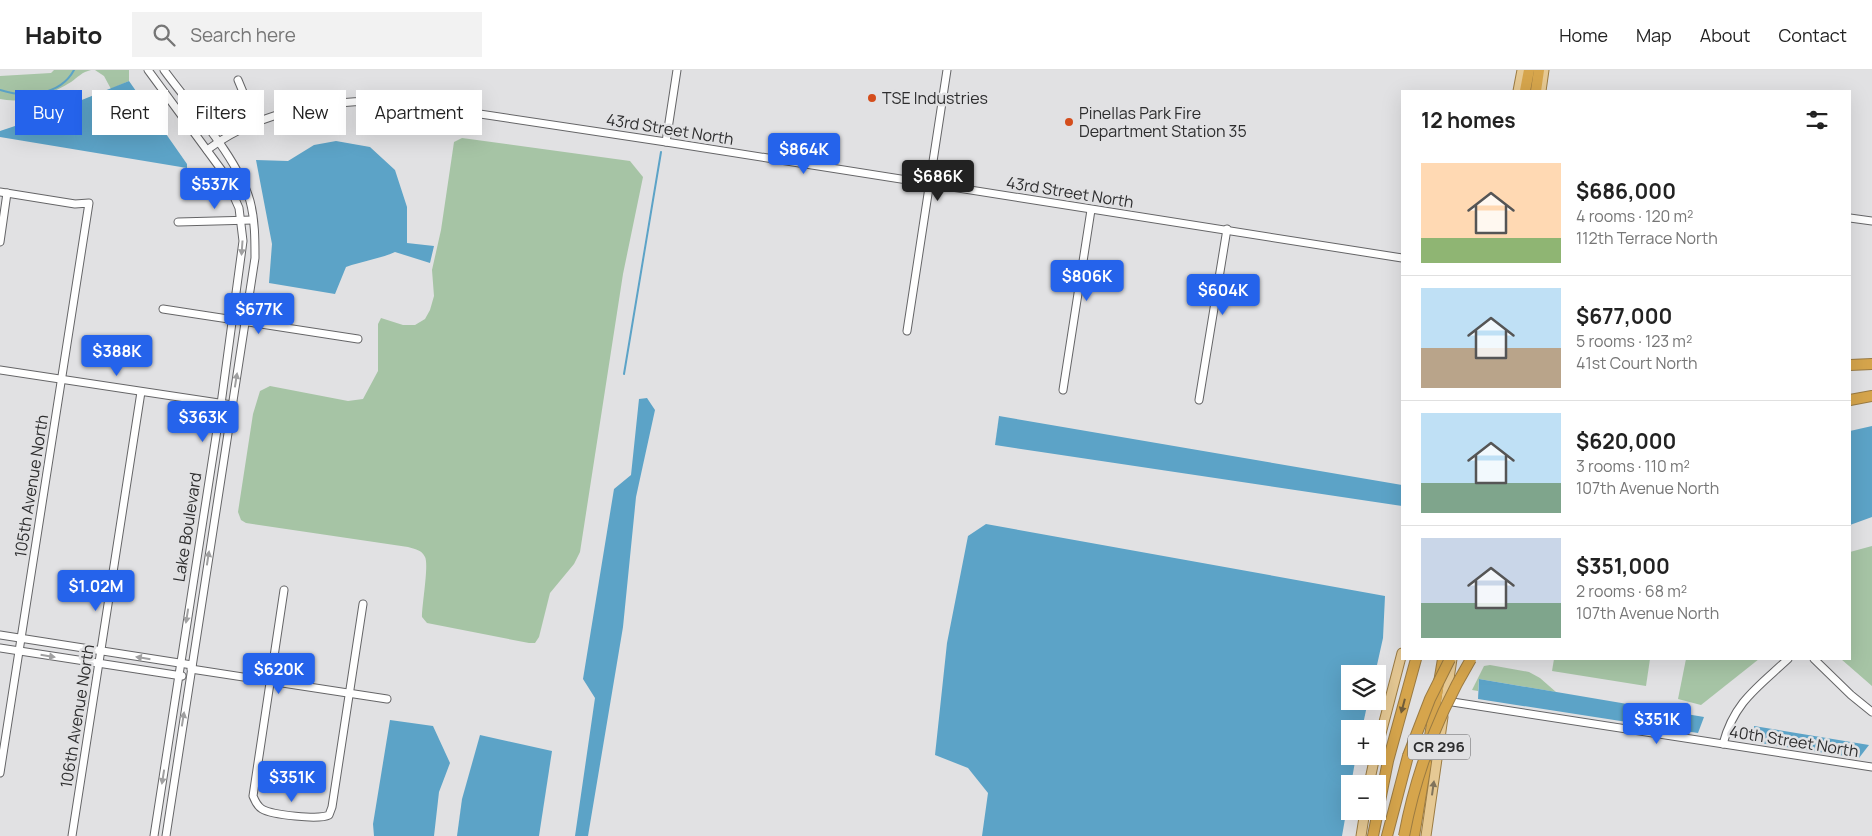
<!DOCTYPE html>
<meta charset="utf-8">
<style>
body{margin:0;font-family:Manrope,sans-serif;background:#f2f2f2;color:#222;height:100vh;display:flex;flex-direction:column;font-size:19px;white-space:nowrap}
*{box-sizing:border-box;margin:0}
p{font-size:16px;color:#767676}
.icon{flex:none;width:28px;height:28px;fill:none;stroke:currentColor;stroke-width:2;stroke-linecap:round;stroke-linejoin:round}
.map{position:relative;flex:1;overflow:hidden}
.sheet{position:absolute;left:1401px;top:20px;width:450px;height:570px;display:flex;flex-direction:column;background:#fff;border-radius:0px;box-shadow:0 5px 20px #0002}
.sheet>*{flex:none}
.hud{position:absolute;left:15px;top:20px;width:475px;height:45px;display:flex;gap:10px}
.tools{position:absolute;left:1341px;top:595px;display:grid;gap:10px}
.tools a{display:grid;place-items:center;width:45px;height:45px;border-radius:0px;background:#fff;box-shadow:0 5px 20px #0002;font-size:25px}
.price{position:absolute;translate:-50% -42px;padding:0 11px;border-radius:5px;background:#2563eb;color:#fff;font-size:16px;line-height:32px;filter:drop-shadow(0 1px 2px #0008)}
.price::after{content:'';position:absolute;left:50%;top:30px;width:15px;height:11px;margin-left:-8px;background:inherit;clip-path:polygon(0 0,100% 0,50% 100%)}
.price.current{background:#222;color:#fff}
ul{padding:0;list-style:none}
li{display:flex;align-items:center;gap:15px;height:125px;padding:0 20px}
li+li{border-top:1px solid #e0e0e0}
li span{display:grid;place-items:center;flex:none;width:140px;height:100px;border-radius:0px;color:#555}
li>.icon{margin-inline-start:auto}
span .icon{width:60px;height:60px;fill:#fffc;stroke-width:1}
li b{font-size:21px}
h2{display:flex;justify-content:space-between;align-items:center;height:60px;padding:0 20px;font-size:21px}
.tag{padding:0 18px;border-radius:0px;background:#fff;box-shadow:0 5px 20px #0002;font-size:18px;line-height:45px}
.tag.current{background:#2563eb;color:#fff}
header{display:flex;align-items:center;gap:30px;box-sizing:border-box;height:70px;padding:0 25px;background:#fff;border-bottom:1px solid #e0e0e0}
header strong{font-size:24px}
nav{display:flex;gap:28px;margin-inline-start:auto;font-size:18px}
.search{width:350px;height:45px;background:#f2f2f2;display:flex;align-items:center;gap:12px;box-sizing:border-box;padding:0 18px;border-radius:0px;color:#767676;font-size:19px}
.map>svg:first-child{display:block}
</style>
<header>
<strong>Habito</strong>
<div class="search"><svg class="icon" aria-label="search" viewBox="0 0 24 24"><circle cx="10" cy="10" r="6"/><path d="M15 15l6 6"/></svg>Search here</div>
<nav><a>Home</a><a>Map</a><a>About</a><a>Contact</a></nav>
</header>
<div class="map">
<svg width="1872" height="766" viewBox="0 0 1872 766">
<rect width="100%" height="100%" fill="#e1e1e3"/>
<g fill="#a6c4a5">
<path d="M54,0H91C82,2 78,7 71,12C51,25 23,34 0,29V6L51,3Z"/>
<polygon points="95,0 129,0 129,11 111,19 104,6"/>
<path d="M462,68L630,91L643,107L623,204L580,482L574,494L550,523L539,567L535,573H529L427,553L422,547C422,534 429,495 425,487C422,480 415,479 408,477L246,453L241,450L238,442L253,344L260,321L270,316L348,331L363,329L378,301V254L381,248L403,255H415L425,249L430,240L434,226L432,200L441,160L454,72Z"/>
<polygon points="1872,476 1872,616 1841,589 1850,589 1850,482"/>
<polygon points="1554,589 1650,589 1646,616 1552,601"/>
<polygon points="1686,589 1759,589 1701,635 1678,629"/>
<polygon points="1490,595 1529,602 1540,608 1556,622 1479,609 1478,621 1472,620 1484,596"/>
</g>
<g fill="#5ca3c7">
<polygon points="129,11 187,94 187,98 0,67 0,61 27,52"/>
<path d="M336,71L370,77L395,100L407,137V173L434,176L430,193L395,182C379,189 363,191 346,197L335,224L269,213L272,174L256,90L288,91L314,75Z"/>
<polygon points="647,328 655,340 636,427 623,557 588,766 575,766 595,628 583,609 614,419 631,405 639,329"/>
<polygon points="999,346 1402,415 1402,436 995,375"/>
<polygon points="1872,356 1872,447 1850,455 1850,361"/>
<polygon points="986,454 1385,526 1383,568 1375,604 1350,604 1350,631 1368,631 1362,659 1350,659 1350,686 1356,686 1342,766 982,766 988,723 968,698 935,685 947,573 968,466"/>
<polygon points="1479,609 1704,647 1698,663 1478,629"/>
<polygon points="390,650 433,656 450,693 439,722 434,766 374,766 373,754"/>
<polygon points="1754,656 1869,675 1859,688 1760,673 1754,664"/>
<polygon points="480,665 552,681 539,766 457,766 462,729"/>
</g>
<g fill="none" stroke-linecap="round" stroke-linejoin="round">
<g stroke="#5ca3c7" stroke-width="2">
<path d="M0,20C25,28 60,26 74,0"/>
<polyline points="624,304 661,82"/>
</g>
<defs>
<g id="minor">
<polyline points="148,0 223,102 239,138 243,171 221,334 154,766"/>
<path d="M164,0C191,37 238,88 250,131C255,150 255,169 255,188L166,766"/>
<polyline points="238,10 255,51"/>
<polyline points="666,72 677,0"/>
<path d="M207,80C262,39 333,28 400,32L666,72L1402,188"/>
<polyline points="0,122 75,134 89,133 0,703"/>
<polyline points="1850,148 1872,151"/>
<polyline points="178,152 253,150"/>
<polyline points="0,172 7,123"/>
<polyline points="163,239 358,269"/>
<polyline points="907,261 947,0"/>
<polyline points="0,300 232,335"/>
<polyline points="1063,320 1091,140"/>
<polyline points="1199,330 1227,159"/>
<path d="M284,520L253,726C255,731 257,736 262,739C272,745 319,750 329,745L332,737L363,534"/>
<polyline points="0,565 192,595"/>
<polyline points="0,578 182,606"/>
<polyline points="1814,589 1851,625 1872,642"/>
<polyline points="191,599 387,629"/>
<polyline points="1446,631 1872,697"/>
<path d="M1723,674C1734,632 1758,617 1788,589"/>
<polyline points="72,766 141,322"/>
</g>
<g id="major">
<polyline points="1518,21 1522,0"/>
<polyline points="1541,21 1544,0"/>
<polyline points="1445,635 1452,589"/>
<polyline points="1378,675 1402,583"/>
<polyline points="1369,714 1375,686"/>
<polyline points="1361,766 1365,741"/>
<polyline points="1426,766 1443,647"/>
</g>
<g id="highway">
<polyline points="1525,21 1529,0"/>
<polyline points="1536,21 1539,0"/>
<polyline points="1850,295 1872,294"/>
<polyline points="1850,330 1872,326"/>
<polyline points="1430,666 1443,589"/>
<polyline points="1373,766 1388,691 1416,589"/>
<polyline points="1387,766 1408,686"/>
<polyline points="1414,766 1426,693"/>
</g>
</defs>
<use href="#minor" stroke="#656567" stroke-width="9"/>
<use href="#major" stroke="#9b7b42" stroke-width="11"/>
<use href="#highway" stroke="#9b7b42" stroke-width="12"/>
<use href="#minor" stroke="#fff" stroke-width="7"/>
<use href="#major" stroke="#e6c994" stroke-width="9"/>
<use href="#highway" stroke="#d6a54c" stroke-width="10"/>
<defs>
<g id="highway-bridge">
<polyline points="1408,686 1430,629 1450,589"/>
<path d="M1404,766C1416,702 1438,644 1471,589"/>
</g>
</defs>
<use href="#highway-bridge" stroke="#9b7b42" stroke-width="12" stroke-linecap="butt"/>
<use href="#highway-bridge" stroke="#d6a54c" stroke-width="10"/>
</g>
<defs><path id="oneway-solid" d="M-6-.8H1V-3.2L6.5 0L1 3.2V.8H-6Z" transform="scale(1.25)"/></defs>
<g fill="#a0a0a1">
<use href="#oneway-solid" transform="translate(242 178) rotate(94)"/>
<use href="#oneway-solid" transform="translate(236 310) rotate(-81)"/>
<use href="#oneway-solid" transform="translate(208 488) rotate(-81)"/>
<use href="#oneway-solid" transform="translate(187 546) rotate(99)"/>
<use href="#oneway-solid" transform="translate(48 586) rotate(9)"/>
<use href="#oneway-solid" transform="translate(143 588) rotate(-171)"/>
<use href="#oneway-solid" transform="translate(183 649) rotate(-81)"/>
<use href="#oneway-solid" transform="translate(163 707) rotate(99)"/>
</g>
<use fill="#715d3a" href="#oneway-solid" transform="translate(1403 636) rotate(105)"/>
<use fill="#80735c" href="#oneway-solid" transform="translate(1433 718) rotate(-82)"/>
<g fill="#d44d1c" stroke="#e1e1e3" stroke-width="2">
<circle cx="872" cy="28" r="5"/>
<circle cx="1069" cy="52" r="5"/>
</g>
<g text-anchor="middle" stroke-width="5" stroke-linejoin="round" paint-order="stroke">
<rect fill="#e1e1e3" stroke="#636364" stroke-width="1" x="1408" y="664.5" width="62" height="25" rx="4"/>
<g font-size="15" font-weight="bold" fill="#2d2d2e">
<text x="1439" y="682">CR 296</text>
</g>
<g font-size="16" fill="#2d2d2e" stroke="#e1e1e3" text-anchor="start">
<text x="882" y="34">TSE Industries</text>
<text x="1079" y="49">Pinellas Park Fire<tspan x="1079" dy="18">Department Station 35</tspan></text>
</g>
<g font-size="16" fill="#2d2d2e" stroke="#e1e1e3">
<text transform="translate(670 59) rotate(9)" y="6">43rd Street North</text>
<text transform="translate(1070 122) rotate(9)" y="6">43rd Street North</text>
<text transform="translate(31 416) rotate(-81)" y="6">105th Avenue North</text>
<text transform="translate(187 457) rotate(-81)" y="6">Lake Boulevard</text>
<text transform="translate(77 646) rotate(-81)" y="6">106th Avenue North</text>
<text transform="translate(1794 671) rotate(9)" y="6">40th Street North</text>
</g>
</g>
</svg>
<div class="tools">
<a><svg class="icon" aria-label="layers" viewBox="0 0 24 24"><path d="M12 4l9 5-9 5-9-5zM3 14l9 5 9-5"/></svg></a>
<a>+</a>
<a>−</a>
</div>
<b class="price" style="left:804px;top:105px">$864K</b>
<b class="price current" style="left:938px;top:132px">$686K</b>
<b class="price" style="left:215px;top:140px">$537K</b>
<b class="price" style="left:1087px;top:232px">$806K</b>
<b class="price" style="left:1223px;top:246px">$604K</b>
<b class="price" style="left:259px;top:265px">$677K</b>
<b class="price" style="left:117px;top:307px">$388K</b>
<b class="price" style="left:203px;top:373px">$363K</b>
<b class="price" style="left:96px;top:542px">$1.02M</b>
<b class="price" style="left:279px;top:625px">$620K</b>
<b class="price" style="left:1657px;top:675px">$351K</b>
<b class="price" style="left:292px;top:733px">$351K</b>
<div class="hud">
<a class="tag current">Buy</a>
<a class="tag">Rent</a>
<a class="tag">Filters</a>
<a class="tag">New</a>
<a class="tag">Apartment</a>
</div>
<section class="sheet">
<h2>12 homes<svg class="icon" aria-label="filters" viewBox="0 0 24 24"><path d="M4 7h16M4 17h16"/><circle cx="9" cy="7" r="2"/><circle cx="15" cy="17" r="2"/></svg></h2>
<ul>
<li><span style="background:linear-gradient(#ffd9b3 75%,#8fb573 0)"><svg class="icon" aria-label="home" viewBox="0 0 24 24"><path d="M3 11l9-7 9 7M6 9v11h12V9"/></svg></span><div><b>$686,000</b><p>4 rooms · 120 m²</p><p>112th Terrace North</p></div></li>
<li><span style="background:linear-gradient(#bfe0f5 60%,#b9a48a 0)"><svg class="icon" aria-label="home" viewBox="0 0 24 24"><path d="M3 11l9-7 9 7M6 9v11h12V9"/></svg></span><div><b>$677,000</b><p>5 rooms · 123 m²</p><p>41st Court North</p></div></li>
<li><span style="background:linear-gradient(#bfe0f5 70%,#7fa58c 0)"><svg class="icon" aria-label="home" viewBox="0 0 24 24"><path d="M3 11l9-7 9 7M6 9v11h12V9"/></svg></span><div><b>$620,000</b><p>3 rooms · 110 m²</p><p>107th Avenue North</p></div></li>
<li><span style="background:linear-gradient(#c9d6e8 65%,#7fa58c 0)"><svg class="icon" aria-label="home" viewBox="0 0 24 24"><path d="M3 11l9-7 9 7M6 9v11h12V9"/></svg></span><div><b>$351,000</b><p>2 rooms · 68 m²</p><p>107th Avenue North</p></div></li>
</ul>
</section>
</div>
